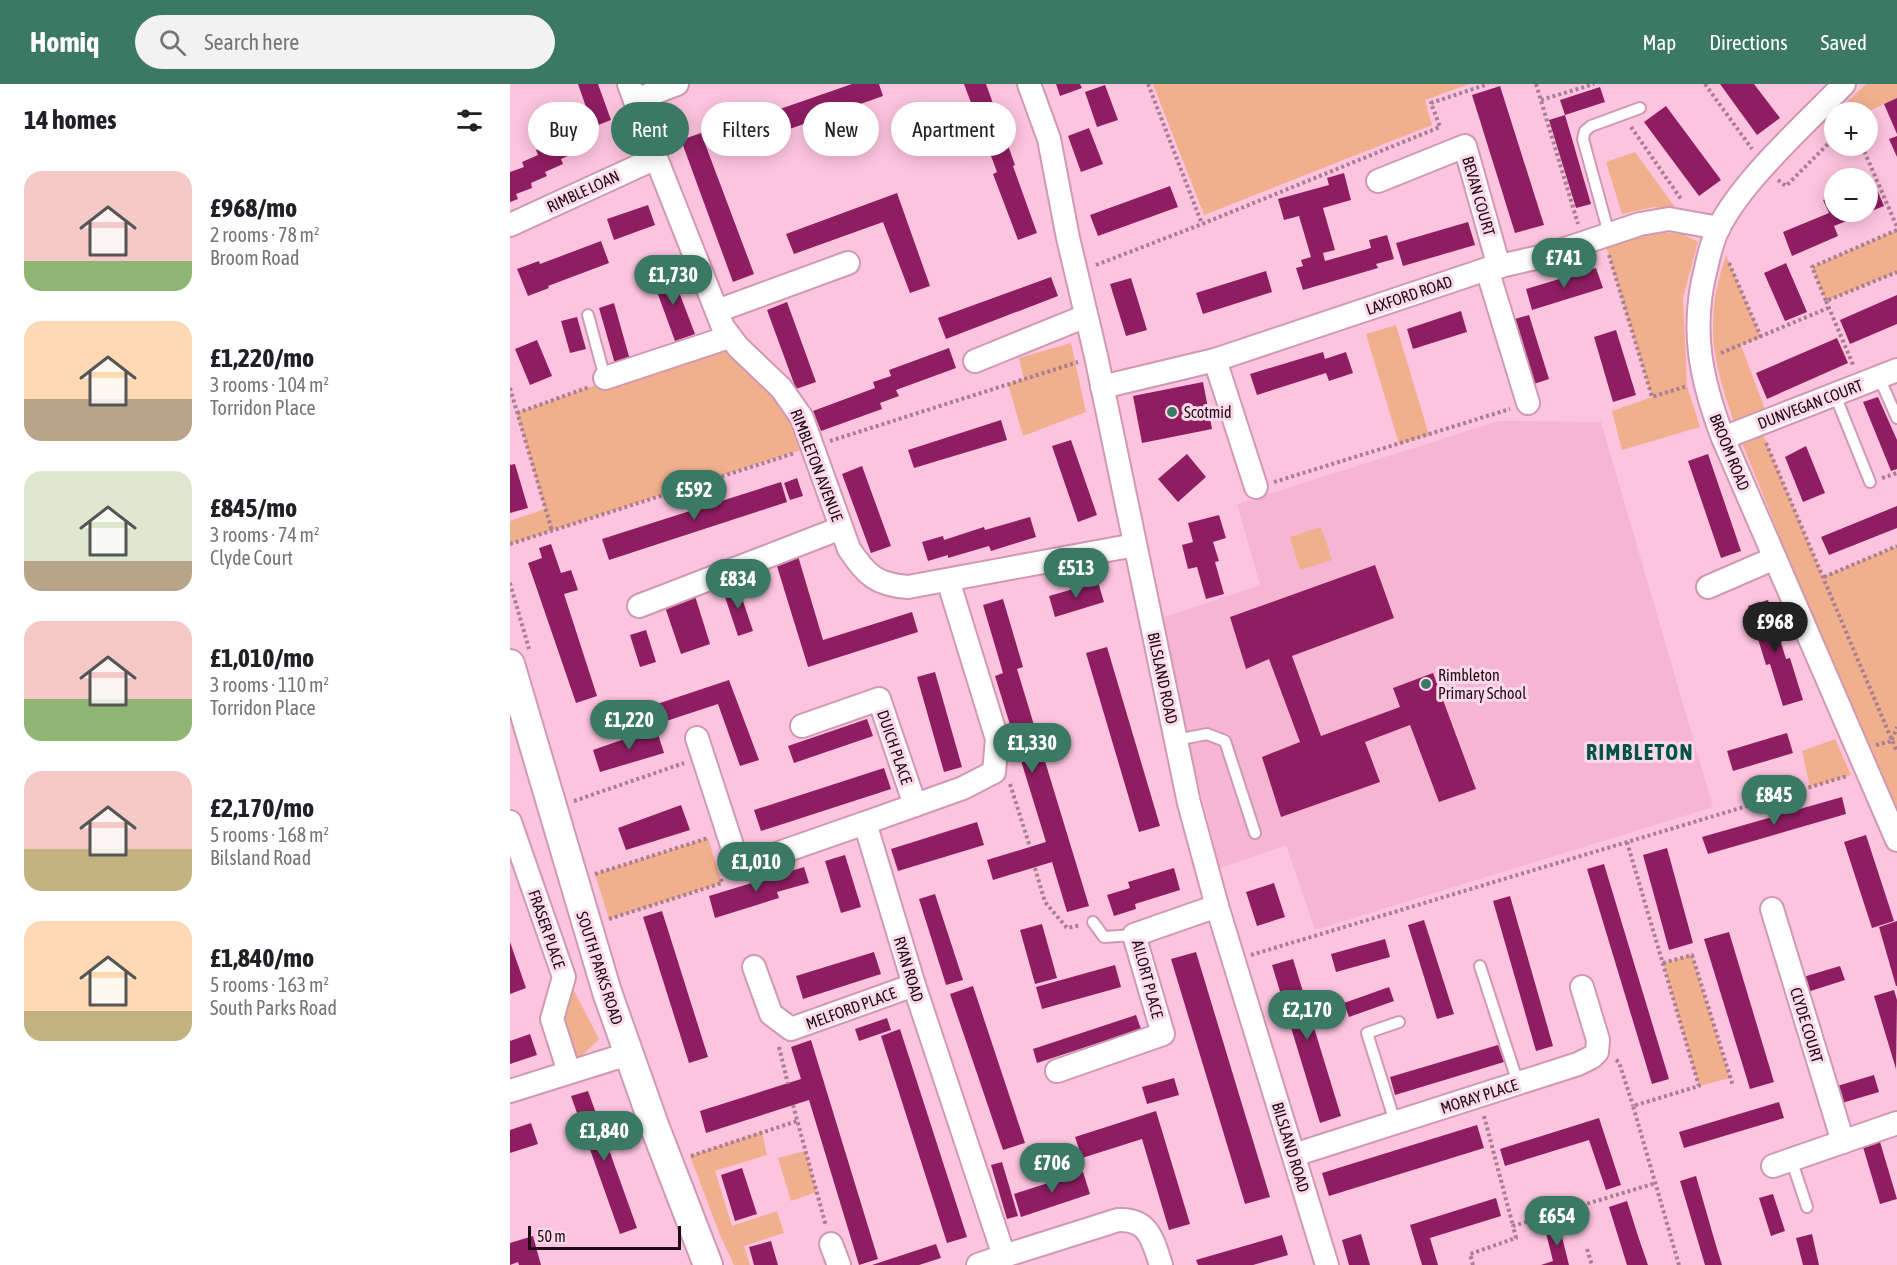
<!DOCTYPE html>
<meta charset="utf-8">
<style>
body{margin:0;font-family:"Asap Condensed",sans-serif;background:#f2f2f2;color:#202124;height:100vh;display:flex;flex-direction:column;font-size:22px;white-space:nowrap}
*{box-sizing:border-box;margin:0}
p{font-size:20px;color:#757577}
.icon{flex:none;width:33px;height:33px;fill:none;stroke:currentColor;stroke-width:2;stroke-linecap:round;stroke-linejoin:round}
.map{position:relative;flex:1;overflow:hidden}
.panel{display:flex;flex-direction:column;background:#fff;width:510px}
.panel>*{flex:none}
.hud{position:absolute;left:18px;top:18px;width:570px;height:54px;display:flex;gap:12px}
.tools{position:absolute;left:1314px;top:18px;display:grid;gap:12px}
.tools a{display:grid;place-items:center;width:54px;height:54px;border-radius:50%;background:#fff;box-shadow:0 3px 15px #0003;font-size:30px}
.scale{position:absolute;left:18px;bottom:15px;width:153px;box-sizing:border-box;padding-left:6px;border:3px solid #1e0b15;border-top:0;font-size:16px;line-height:21px;white-space:nowrap;color:#1e0b15;-webkit-text-stroke:4px #fcd9e9;paint-order:stroke}
.price{position:absolute;translate:-50% -51px;padding:0 14px;border-radius:21px;background:#3c7964;color:#fff;font-size:20px;line-height:39px;filter:drop-shadow(0 2px 3px #0008)}
.price::after{content:'';position:absolute;left:50%;top:36px;width:18px;height:14px;margin-left:-9px;background:inherit;clip-path:polygon(0 0,100% 0,50% 100%)}
.price.current{background:#222;color:#fff}
ul{padding:0;list-style:none}
li{display:flex;align-items:center;gap:18px;height:150px;padding:0 24px}
li span{display:grid;place-items:center;flex:none;width:168px;height:120px;border-radius:18px;color:#555}
li>.icon{margin-inline-start:auto}
span .icon{width:72px;height:72px;fill:#fffc;stroke-width:1}
li b{font-size:26px}
h2{display:flex;justify-content:space-between;align-items:center;height:72px;padding:0 24px;font-size:26px}
.chip{padding:0 21px;border-radius:27px;background:#fff;box-shadow:0 3px 15px #0003;font-size:21px;line-height:54px}
.chip.current{background:#3c7964;color:#fff}
header{display:flex;align-items:center;gap:36px;box-sizing:border-box;height:84px;padding:0 30px;background:#3c7964;color:#fff}
header strong{font-size:28px}
nav{display:flex;gap:33px;margin-inline-start:auto;font-size:21px}
.search{width:420px;height:54px;background:#f2f2f2;display:flex;align-items:center;gap:15px;box-sizing:border-box;padding:0 21px;border-radius:33px;color:#757577;font-size:22px}
main{display:flex;flex:1;min-height:0}
.map>svg:first-child{display:block}
</style>
<header>
<strong>Homiq</strong>
<div class="search"><svg class="icon" aria-label="search" viewBox="0 0 24 24"><circle cx="10" cy="10" r="6"/><path d="M15 15l6 6"/></svg>Search here</div>
<nav><a>Map</a><a>Directions</a><a>Saved</a></nav>
</header>
<main>
<section class="panel">
<h2>14 homes<svg class="icon" aria-label="filters" viewBox="0 0 24 24"><path d="M4 7h16M4 17h16"/><circle cx="9" cy="7" r="2"/><circle cx="15" cy="17" r="2"/></svg></h2>
<ul>
<li><span style="background:linear-gradient(#f6c9c9 75%,#8fb573 0)"><svg class="icon" aria-label="home" viewBox="0 0 24 24"><path d="M3 11l9-7 9 7M6 9v11h12V9"/></svg></span><div><b>£968/mo</b><p>2 rooms · 78 m²</p><p>Broom Road</p></div></li>
<li><span style="background:linear-gradient(#ffd9b3 65%,#b9a48a 0)"><svg class="icon" aria-label="home" viewBox="0 0 24 24"><path d="M3 11l9-7 9 7M6 9v11h12V9"/></svg></span><div><b>£1,220/mo</b><p>3 rooms · 104 m²</p><p>Torridon Place</p></div></li>
<li><span style="background:linear-gradient(#dfe7d0 75%,#b9a48a 0)"><svg class="icon" aria-label="home" viewBox="0 0 24 24"><path d="M3 11l9-7 9 7M6 9v11h12V9"/></svg></span><div><b>£845/mo</b><p>3 rooms · 74 m²</p><p>Clyde Court</p></div></li>
<li><span style="background:linear-gradient(#f6c9c9 65%,#8fb573 0)"><svg class="icon" aria-label="home" viewBox="0 0 24 24"><path d="M3 11l9-7 9 7M6 9v11h12V9"/></svg></span><div><b>£1,010/mo</b><p>3 rooms · 110 m²</p><p>Torridon Place</p></div></li>
<li><span style="background:linear-gradient(#f6c9c9 65%,#c2b280 0)"><svg class="icon" aria-label="home" viewBox="0 0 24 24"><path d="M3 11l9-7 9 7M6 9v11h12V9"/></svg></span><div><b>£2,170/mo</b><p>5 rooms · 168 m²</p><p>Bilsland Road</p></div></li>
<li><span style="background:linear-gradient(#ffd9b3 75%,#c2b280 0)"><svg class="icon" aria-label="home" viewBox="0 0 24 24"><path d="M3 11l9-7 9 7M6 9v11h12V9"/></svg></span><div><b>£1,840/mo</b><p>5 rooms · 163 m²</p><p>South Parks Road</p></div></li>
</ul>
</section>
<div class="map">
<svg width="1387" height="1181" viewBox="0 0 1387 1181">
<rect width="100%" height="100%" fill="#fdc4df"/>
<polygon fill="#f5b5d3" points="989,337 1091,338 1203,723 805,846 776,761 710,784 680,666 651,534 750,501 727,420"/>
<g fill="#f1b08d">
<polygon points="643,0 959,0 915,16 922,41 694,131"/>
<polygon points="1356,0 1387,0 1387,14 1357,28 1340,28 1336,19"/>
<polygon points="1125,68 1167,126 1144,123 1112,130 1096,78"/>
<polygon points="1387,146 1387,188 1316,217 1302,183"/>
<polygon points="1141,148 1171,149 1188,158 1173,214 1177,302 1190,343 1112,366 1102,327 1142,313 1096,162"/>
<path d="M1216,171L1251,253L1231,261L1259,336L1249,341L1313,493L1387,462V736L1355,664L1228,349C1204,281 1192,242 1216,171Z"/>
<polygon points="886,241 919,351 889,360 856,250"/>
<polygon points="219,253 303,362 0,460 0,437 35,425 7,329 86,301 95,294"/>
<polygon points="561,259 576,328 513,352 498,300 514,295 509,274"/>
<polygon points="811,443 822,476 790,486 780,453"/>
<polygon points="1325,655 1341,691 1300,703 1292,667"/>
<polygon points="198,754 212,799 99,835 85,790"/>
<polygon points="1182,871 1220,994 1189,1002 1153,879"/>
<polygon points="60,899 89,955 66,978 50,931"/>
<polygon points="252,1048 257,1071 205,1087 222,1142 267,1127 274,1149 234,1162 240,1181 224,1181 210,1151 180,1072"/>
<polygon points="295,1067 307,1108 281,1117 268,1074"/>
</g>
<g fill="#8f1d62">
<polygon points="68,0 88,0 101,36 83,43"/>
<polygon points="342,0 369,0 373,12 237,60 230,39"/>
<polygon points="454,0 476,0 505,81 503,82 527,149 508,156 483,90 487,88"/>
<polygon points="546,0 570,0 572,4 550,12"/>
<polygon points="1210,0 1244,0 1270,34 1247,51"/>
<polygon points="595,1 608,36 587,43 575,8"/>
<polygon points="990,2 1034,141 1005,149 962,11"/>
<polygon points="1090,3 1095,18 1055,31 1050,16"/>
<polygon points="1387,14 1387,50 1374,20"/>
<polygon points="1156,22 1211,96 1189,112 1134,38"/>
<polygon points="1055,31 1081,120 1066,124 1039,36"/>
<polygon points="579,44 593,80 571,88 558,52"/>
<polygon points="60,48 69,67 51,75 53,80 35,88 37,92 21,99 22,104 6,110 8,115 0,118 0,88 14,83 12,78 28,71 26,66 44,59 42,56"/>
<polygon points="191,49 244,190 223,198 171,56"/>
<polygon points="1387,52 1387,73 1379,55"/>
<polygon points="834,89 841,116 813,124 825,166 813,169 815,177 861,164 859,156 877,151 884,175 866,180 868,184 793,206 786,184 793,182 791,176 801,173 789,132 774,136 768,115 819,101 817,94"/>
<polygon points="1363,96 1374,122 1324,142 1328,152 1282,172 1273,148 1319,129 1313,116 1324,111 1324,128 1358,128 1358,98"/>
<polygon points="660,102 668,123 588,152 580,131"/>
<polygon points="387,109 420,202 400,209 373,138 284,170 276,150"/>
<polygon points="138,121 145,141 104,156 97,135"/>
<polygon points="958,138 965,161 893,182 886,159"/>
<polygon points="91,157 99,179 38,202 39,204 18,212 7,185 29,177 30,180"/>
<polygon points="1276,179 1297,228 1275,237 1254,189"/>
<polygon points="1086,184 1093,204 1022,226 1016,205"/>
<polygon points="161,187 185,250 165,257 142,194"/>
<polygon points="756,187 762,208 693,230 686,209"/>
<polygon points="541,193 548,212 436,255 428,234"/>
<polygon points="621,194 637,246 616,252 600,200"/>
<polygon points="1387,211 1387,240 1340,260 1330,236"/>
<polygon points="277,218 306,298 286,305 257,226"/>
<polygon points="104,219 120,276 105,280 89,224"/>
<polygon points="951,227 957,248 903,265 897,245"/>
<polygon points="1019,231 1039,295 1024,300 1005,235"/>
<polygon points="67,233 76,265 60,269 51,237"/>
<polygon points="1106,246 1126,311 1103,318 1084,253"/>
<polygon points="1327,254 1338,279 1257,315 1246,289"/>
<polygon points="27,256 42,292 20,301 5,265"/>
<polygon points="439,264 446,284 386,306 389,312 370,319 372,325 311,347 303,327 365,304 363,298 381,292 379,286"/>
<polygon points="813,268 815,275 836,268 843,289 819,297 816,289 747,311 740,290"/>
<polygon points="693,298 702,345 632,359 623,312"/>
<polygon points="1368,313 1387,356 1387,385 1381,387 1353,318"/>
<polygon points="491,336 497,356 404,384 398,366"/>
<polygon points="561,356 587,431 568,438 542,362"/>
<polygon points="1296,362 1315,409 1293,418 1275,373"/>
<polygon points="677,370 696,393 668,418 648,395"/>
<polygon points="1198,370 1231,467 1211,474 1178,377"/>
<polygon points="5,380 18,424 0,429 0,381"/>
<polygon points="352,382 381,462 361,469 332,390"/>
<polygon points="287,394 293,412 280,416 274,399"/>
<polygon points="271,398 277,418 99,476 92,455"/>
<polygon points="1387,422 1387,444 1319,471 1311,453"/>
<polygon points="709,431 716,454 703,458 709,477 705,478 714,510 696,515 687,483 678,485 672,461 683,458 678,439"/>
<polygon points="520,433 526,453 481,467 479,462 438,474 438,471 418,477 412,458 433,452 434,456 474,443 475,446"/>
<polygon points="41,460 51,489 61,486 68,506 54,510 87,612 66,619 18,479 32,474 29,464"/>
<polygon points="288,472 313,556 402,528 408,548 298,583 266,479"/>
<polygon points="865,481 884,534 782,572 811,652 890,623 883,604 923,589 966,705 929,718 900,641 855,658 870,698 771,733 752,673 790,658 759,575 736,585 720,533"/>
<polygon points="588,498 594,518 545,533 539,512"/>
<polygon points="227,499 243,547 228,552 212,504"/>
<polygon points="185,512 200,560 171,570 155,523"/>
<polygon points="493,515 513,583 507,585 579,822 557,828 542,778 483,796 477,776 536,758 485,592 493,589 473,521"/>
<polygon points="1258,516 1276,575 1280,574 1293,616 1273,622 1260,580 1256,581 1238,522"/>
<polygon points="136,546 146,578 130,583 120,551"/>
<polygon points="597,563 650,742 629,748 576,569"/>
<polygon points="425,588 452,683 434,688 407,593"/>
<polygon points="219,596 249,676 230,682 208,620 141,642 135,624"/>
<polygon points="357,635 363,652 284,679 278,662"/>
<polygon points="146,644 154,669 90,688 83,666"/>
<polygon points="1277,649 1283,669 1223,687 1217,667"/>
<polygon points="374,684 381,705 251,747 244,726"/>
<polygon points="1332,713 1336,730 1198,770 1192,753"/>
<polygon points="171,721 180,746 116,766 108,744"/>
<polygon points="467,738 474,761 388,787 381,765"/>
<polygon points="1356,751 1384,837 1362,844 1334,758"/>
<polygon points="1157,764 1183,859 1159,866 1133,771"/>
<polygon points="335,771 351,823 331,829 315,777"/>
<polygon points="1094,780 1159,995 1142,1000 1077,785"/>
<polygon points="294,783 299,799 267,808 269,814 205,834 199,812"/>
<polygon points="664,784 670,806 625,820 626,825 604,832 597,811 620,804 618,798"/>
<polygon points="764,799 775,833 747,842 736,808"/>
<polygon points="425,810 453,896 436,901 409,815"/>
<polygon points="1000,812 1043,962 1026,967 983,817"/>
<polygon points="152,827 198,973 179,979 133,833"/>
<polygon points="914,836 944,930 927,935 898,841"/>
<polygon points="1387,837 1387,902 1386,902 1369,843"/>
<polygon points="532,840 547,894 525,900 510,846"/>
<polygon points="1219,848 1264,998 1240,1005 1194,855"/>
<polygon points="875,855 880,873 826,888 821,870"/>
<polygon points="0,858 16,904 0,910"/>
<polygon points="364,868 371,890 293,915 286,892"/>
<polygon points="686,868 760,1113 735,1120 661,875"/>
<polygon points="783,875 831,1032 810,1039 762,881"/>
<polygon points="605,881 611,903 532,925 526,903"/>
<polygon points="1330,882 1335,896 1288,911 1283,896"/>
<polygon points="463,902 515,1059 493,1066 440,910"/>
<polygon points="879,903 884,917 839,933 834,919"/>
<polygon points="1384,906 1387,916 1386,985 1364,912"/>
<polygon points="626,931 631,945 527,979 523,965"/>
<polygon points="377,934 381,946 349,957 345,945"/>
<polygon points="390,945 457,1153 437,1159 371,952"/>
<polygon points="20,950 27,971 0,980 0,957"/>
<polygon points="301,956 368,1175 349,1181 299,1016 196,1049 190,1027 291,995 281,963"/>
<polygon points="988,961 994,978 885,1011 880,993"/>
<polygon points="1364,991 1369,1008 1322,1022 1317,1005"/>
<polygon points="664,994 669,1011 637,1020 632,1003"/>
<polygon points="78,1007 127,1144 110,1150 61,1012"/>
<polygon points="1269,1018 1274,1034 1174,1064 1169,1048"/>
<polygon points="646,1027 680,1140 659,1146 632,1055 572,1074 565,1053"/>
<polygon points="1089,1034 1111,1101 1096,1106 1079,1056 995,1082 990,1065"/>
<polygon points="21,1039 28,1060 0,1069 0,1046"/>
<polygon points="967,1041 974,1064 819,1112 812,1089"/>
<polygon points="1370,1058 1387,1115 1370,1120 1353,1063"/>
<polygon points="492,1078 508,1132 497,1135 481,1081"/>
<polygon points="232,1084 247,1130 225,1137 211,1091"/>
<polygon points="573,1088 580,1110 511,1133 504,1110"/>
<polygon points="1186,1092 1207,1165 1212,1181 1195,1181 1170,1097"/>
<polygon points="1263,1110 1275,1147 1261,1152 1249,1114"/>
<polygon points="986,1114 991,1132 920,1154 928,1181 912,1181 900,1141"/>
<polygon points="1117,1117 1128,1152 1138,1181 1117,1181 1099,1123"/>
<polygon points="1049,1141 1059,1181 1031,1181 1043,1177 1035,1145"/>
<polygon points="851,1150 860,1181 839,1181 832,1156"/>
<polygon points="1302,1150 1309,1181 1293,1181 1286,1154"/>
<polygon points="772,1151 778,1171 743,1181 688,1181 686,1176"/>
<polygon points="23,1152 31,1181 9,1181 8,1178 0,1181 0,1159"/>
<polygon points="261,1157 268,1181 244,1181 239,1163"/>
<polygon points="426,1160 431,1174 409,1181 362,1181"/>
</g>
<g fill="none" stroke-linecap="round" stroke-linejoin="round">
<defs>
<g id="service">
<polyline points="1099,150 1073,55 1075,47 1081,42 1130,24"/>
<polyline points="78,231 95,294"/>
<polyline points="1369,293 1387,334"/>
<polyline points="1325,311 1360,398"/>
<polyline points="666,656 697,650 715,657 745,749"/>
<polyline points="583,838 594,853 624,851"/>
<polyline points="970,882 1008,999"/>
<polyline points="885,1038 857,949 889,938"/>
<polyline points="1281,1075 1297,1123"/>
</g>
<g id="minor">
<path d="M119,0L146,74L213,243L228,263L271,304L292,334L339,465C356,491 367,501 398,503L625,461"/>
<polyline points="519,0 539,55 558,154 586,272 679,719 707,822 817,1181"/>
<path d="M1334,0C1295,41 1233,95 1208,145C1202,157 1199,171 1196,184C1180,246 1191,296 1213,354L1387,756"/>
<polyline points="125,16 167,0"/>
<polyline points="868,97 955,62 989,183"/>
<polyline points="0,141 146,74"/>
<polyline points="977,185 1018,319"/>
<polyline points="207,227 338,179"/>
<polyline points="705,276 746,403"/>
<polyline points="465,277 576,232"/>
<polyline points="95,294 219,253"/>
<polyline points="592,303 705,276 977,185 1034,172 1130,140 1159,135 1209,144"/>
<polyline points="1213,354 1387,286"/>
<path d="M438,496L487,655L484,688L453,704L355,739L404,901L494,1172L608,1136C639,1134 643,1157 651,1181"/>
<polyline points="1198,503 1265,474"/>
<polyline points="129,522 331,444"/>
<polyline points="292,642 369,615 405,721"/>
<polyline points="187,654 229,783 355,739"/>
<polyline points="0,738 54,893 42,935 59,988"/>
<polyline points="1262,825 1333,1058"/>
<polyline points="244,883 261,930 281,945 404,901"/>
<polyline points="547,987 653,950 624,851 707,822"/>
<polyline points="0,1007 118,970"/>
<polyline points="784,1071 1068,980 1082,973 1087,968 1088,956 1072,903"/>
<polyline points="1263,1082 1387,1039"/>
<polyline points="321,1160 329,1181"/>
<polyline points="468,1181 494,1172"/>
</g>
<polyline id="tertiary" points="0,580 97,908 144,1041 198,1181"/>
</defs>
<use href="#service" stroke="#d099b3" stroke-width="14"/>
<use href="#minor" stroke="#d099b3" stroke-width="26"/>
<use href="#tertiary" stroke="#d099b3" stroke-width="32"/>
<g stroke="#a97e93" stroke-width="4" stroke-dasharray="3 3" stroke-linecap="butt">
<polyline points="638,0 692,140"/>
<polyline points="1026,0 1068,140"/>
<polyline points="1195,0 1242,65"/>
<polyline points="1031,16 1084,0"/>
<polyline points="1121,43 1171,115"/>
<polyline points="1352,62 1387,143"/>
<polyline points="1268,96 1276,102 1324,54"/>
<polyline points="1387,146 1302,183 1316,217 1387,188"/>
<polyline points="1099,171 1142,313 1177,302"/>
<polyline points="1219,179 1251,253"/>
<polyline points="586,181 692,140 930,43 921,19 978,0"/>
<polyline points="1316,217 1344,283"/>
<polyline points="1211,269 1318,224"/>
<polyline points="0,304 42,447"/>
<polyline points="7,329 79,303"/>
<polyline points="320,357 568,278"/>
<polyline points="1256,359 1387,668"/>
<polyline points="1372,394 1387,389"/>
<polyline points="764,398 1000,325"/>
<polyline points="0,460 285,369"/>
<polyline points="1314,493 1387,462"/>
<polyline points="0,499 19,565"/>
<polyline points="1382,656 1387,643"/>
<polyline points="1366,661 1382,657"/>
<polyline points="500,700 520,763"/>
<polyline points="64,717 174,679"/>
<polyline points="1117,758 1189,1002 1123,1022 1169,1181"/>
<polyline points="525,784 535,818 557,844 571,841"/>
<polyline points="85,790 198,754"/>
<polyline points="99,835 212,799 211,795"/>
<polyline points="741,871 1337,692"/>
<polyline points="1153,879 1182,871 1223,1002"/>
<polyline points="269,963 278,1000"/>
<polyline points="1106,976 1109,978 1123,1022"/>
<polyline points="283,1021 316,1142"/>
<polyline points="974,1032 1003,1142"/>
<polyline points="181,1072 287,1037"/>
<polyline points="1077,1165 1082,1181"/>
<polyline points="963,1181 960,1170 1006,1154 1003,1142 1146,1099"/>
</g>
<use href="#service" stroke="#fff" stroke-width="10"/>
<use href="#minor" stroke="#fff" stroke-width="22"/>
<use href="#tertiary" stroke="#fff" stroke-width="28"/>
</g>
<g fill="#3c7964" stroke="#fcd9e9" stroke-width="2">
<circle cx="662" cy="328" r="6"/>
<circle cx="916" cy="600" r="6"/>
</g>
<g text-anchor="middle" stroke-width="6" stroke-linejoin="round" paint-order="stroke">
<g font-size="16" fill="#1e0b15" stroke="#fcd9e9">
<text transform="translate(73 107) rotate(-25)" y="6">RIMBLE LOAN</text>
<text transform="translate(969 112) rotate(74)" y="6">BEVAN COURT</text>
<text transform="translate(899 211) rotate(-19)" y="6">LAXFORD ROAD</text>
<text transform="translate(1300 320) rotate(-21)" y="6">DUNVEGAN COURT</text>
<text transform="translate(1220 368) rotate(68)" y="6">BROOM ROAD</text>
<text transform="translate(307 381) rotate(69)" y="6">RIMBLETON AVENUE</text>
<text transform="translate(653 594) rotate(78)" y="6">BILSLAND ROAD</text>
<text transform="translate(385 663) rotate(71)" y="6">DUICH PLACE</text>
<text transform="translate(37 845) rotate(71)" y="6">FRASER PLACE</text>
<text transform="translate(90 884) rotate(72)" y="6">SOUTH PARKS ROAD</text>
<text transform="translate(399 885) rotate(73)" y="6">RYAN ROAD</text>
<text transform="translate(638 895) rotate(75)" y="6">AILORT PLACE</text>
<text transform="translate(341 924) rotate(-20)" y="6">MELFORD PLACE</text>
<text transform="translate(1297 941) rotate(73)" y="6">CLYDE COURT</text>
<text transform="translate(969 1012) rotate(-18)" y="6">MORAY PLACE</text>
<text transform="translate(781 1063) rotate(73)" y="6">BILSLAND ROAD</text>
</g>
<g font-size="16" fill="#1e0b15" stroke="#fcd9e9" text-anchor="start">
<text x="674" y="334">Scotmid</text>
<text x="928" y="597">Rimbleton<tspan x="928" dy="18">Primary School</tspan></text>
</g>
<g font-size="22" font-weight="bold" letter-spacing="1.5" fill="#005540" stroke="#fcd9e9">
<text x="1130" y="676">RIMBLETON</text>
</g>
</g>
</svg>
<div class="tools">
<a>+</a>
<a>−</a>
</div>
<div class="scale">50 m</div>
<b class="price" style="left:1054px;top:205px">£741</b>
<b class="price" style="left:163px;top:222px">£1,730</b>
<b class="price" style="left:184px;top:437px">£592</b>
<b class="price" style="left:566px;top:515px">£513</b>
<b class="price" style="left:228px;top:526px">£834</b>
<b class="price current" style="left:1265px;top:569px">£968</b>
<b class="price" style="left:119px;top:667px">£1,220</b>
<b class="price" style="left:522px;top:690px">£1,330</b>
<b class="price" style="left:1264px;top:742px">£845</b>
<b class="price" style="left:246px;top:809px">£1,010</b>
<b class="price" style="left:797px;top:957px">£2,170</b>
<b class="price" style="left:94px;top:1078px">£1,840</b>
<b class="price" style="left:542px;top:1110px">£706</b>
<b class="price" style="left:1047px;top:1163px">£654</b>
<div class="hud">
<a class="chip">Buy</a>
<a class="chip current">Rent</a>
<a class="chip">Filters</a>
<a class="chip">New</a>
<a class="chip">Apartment</a>
</div>
</div>
</main>
